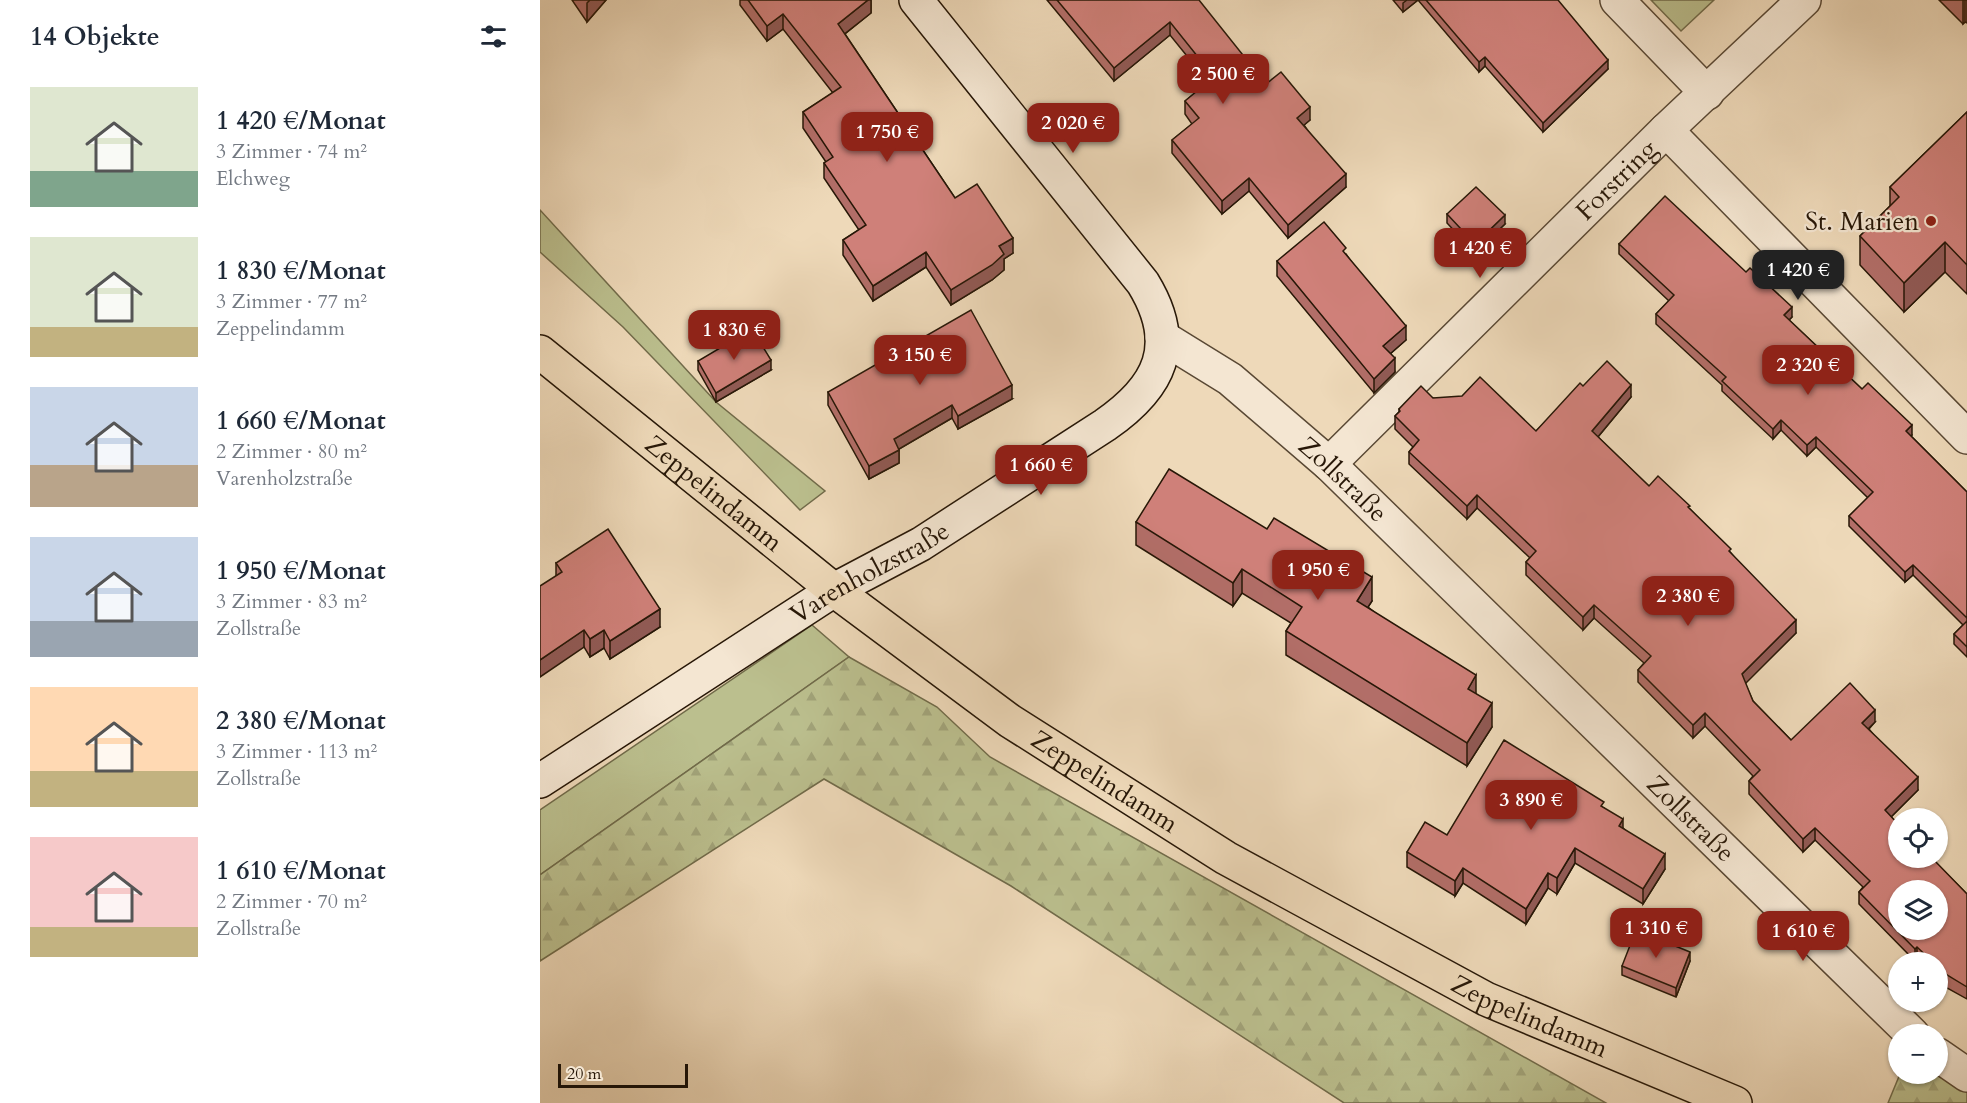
<!DOCTYPE html>
<html lang="de">
<meta charset="utf-8">
<style>
body{margin:0;font-family:Cardo,serif;background:#f6f6f7;color:#1f2937;height:100vh;display:flex;flex-direction:column;font-size:22px;white-space:nowrap}
*{box-sizing:border-box;margin:0}
p{font-size:20px;color:#747a83}
.icon{flex:none;width:33px;height:33px;fill:none;stroke:currentColor;stroke-width:2;stroke-linecap:round;stroke-linejoin:round}
.map{position:relative;flex:1;overflow:hidden}
.drawer{display:flex;flex-direction:column;background:#fff;width:540px}
.drawer>*{flex:none}
.buttons{position:absolute;left:1348px;top:808px;display:grid;gap:12px}
.buttons a{display:grid;place-items:center;width:60px;height:60px;border-radius:50%;background:#fff;box-shadow:0 2px 4px #0004;font-size:30px}
.scale{position:absolute;left:18px;bottom:15px;width:130px;box-sizing:border-box;padding-left:6px;border:3px solid #271707;border-top:0;font-size:16px;line-height:21px;white-space:nowrap;color:#271707;-webkit-text-stroke:4px #f4e6d2;paint-order:stroke}
.price{position:absolute;translate:-50% -51px;padding:0 14px;border-radius:12px;background:#8f2418;color:#fff;font-size:20px;line-height:39px;filter:drop-shadow(0 2px 3px #0008)}
.price::after{content:'';position:absolute;left:50%;top:36px;width:18px;height:14px;margin-left:-9px;background:inherit;clip-path:polygon(0 0,100% 0,50% 100%)}
.price.on{background:#222;color:#fff}
ul{padding:0;list-style:none}
li{display:flex;align-items:center;gap:18px;height:150px;padding:0 30px}
li span{display:grid;place-items:center;flex:none;width:168px;height:120px;border-radius:0px;color:#555}
li>.icon{margin-inline-start:auto}
span .icon{width:72px;height:72px;fill:#fffc;stroke-width:1}
li b{font-size:26px}
h2{display:flex;justify-content:space-between;align-items:center;height:72px;padding:0 30px;font-size:26px}
main{display:flex;flex:1;min-height:0}
.map>svg:first-child{display:block}
</style>
<main>
<section class="drawer">
<h2>14 Objekte<svg class="icon" aria-label="filters" viewBox="0 0 24 24"><path d="M4 7h16M4 17h16"/><circle cx="9" cy="7" r="2"/><circle cx="15" cy="17" r="2"/></svg></h2>
<ul>
<li><span style="background:linear-gradient(#dfe7d0 70%,#7fa58c 0)"><svg class="icon" aria-label="home" viewBox="0 0 24 24"><path d="M3 11l9-7 9 7M6 9v11h12V9"/></svg></span><div><b>1 420 €/Monat</b><p>3 Zimmer · 74 m²</p><p>Elchweg</p></div></li>
<li><span style="background:linear-gradient(#dfe7d0 75%,#c2b280 0)"><svg class="icon" aria-label="home" viewBox="0 0 24 24"><path d="M3 11l9-7 9 7M6 9v11h12V9"/></svg></span><div><b>1 830 €/Monat</b><p>3 Zimmer · 77 m²</p><p>Zeppelindamm</p></div></li>
<li><span style="background:linear-gradient(#c9d6e8 65%,#b9a48a 0)"><svg class="icon" aria-label="home" viewBox="0 0 24 24"><path d="M3 11l9-7 9 7M6 9v11h12V9"/></svg></span><div><b>1 660 €/Monat</b><p>2 Zimmer · 80 m²</p><p>Varenholzstraße</p></div></li>
<li><span style="background:linear-gradient(#c9d6e8 70%,#9aa5b1 0)"><svg class="icon" aria-label="home" viewBox="0 0 24 24"><path d="M3 11l9-7 9 7M6 9v11h12V9"/></svg></span><div><b>1 950 €/Monat</b><p>3 Zimmer · 83 m²</p><p>Zollstraße</p></div></li>
<li><span style="background:linear-gradient(#ffd9b3 70%,#c2b280 0)"><svg class="icon" aria-label="home" viewBox="0 0 24 24"><path d="M3 11l9-7 9 7M6 9v11h12V9"/></svg></span><div><b>2 380 €/Monat</b><p>3 Zimmer · 113 m²</p><p>Zollstraße</p></div></li>
<li><span style="background:linear-gradient(#f6c9c9 75%,#c2b280 0)"><svg class="icon" aria-label="home" viewBox="0 0 24 24"><path d="M3 11l9-7 9 7M6 9v11h12V9"/></svg></span><div><b>1 610 €/Monat</b><p>2 Zimmer · 70 m²</p><p>Zollstraße</p></div></li>
</ul>
</section>
<div class="map">
<svg width="1427" height="1103" viewBox="0 0 1427 1103">
<defs>
<pattern id="forest-firs" width="22" height="20" patternUnits="userSpaceOnUse" patternTransform="scale(1.5)"><rect width="22" height="20" fill="#bbbf8e"/><path d="M5 1l3.5 6h-7zM16 11l3.5 6h-7z" fill="#a1a379"/></pattern>
</defs>
<rect width="100%" height="100%" fill="#eed9b9"/>
<filter id="stains"><feTurbulence type="fractalNoise" baseFrequency=".00333" numOctaves="4"/><feColorMatrix values="0 0 0 0 .2 0 0 0 0 .09 0 0 0 0 .02 0 0 0 .5 -.17"/></filter>
<radialGradient id="worn" r=".72"><stop offset=".6" stop-color="#630" stop-opacity="0"/><stop offset="1" stop-color="#630" stop-opacity=".3"/></radialGradient>
<g fill="#bbbf8e" stroke="#716b4a" stroke-width="1.5">
<polygon points="1111,0 1174,0 1141,31"/>
<polygon points="0,210 176,402 285,491 260,510 83,327 0,252"/>
<polygon points="272,625 309,657 0,875 0,810"/>
</g>
<g fill="url(#forest-firs)" stroke="#716b4a" stroke-width="1.5">
<polygon points="309,657 397,707 450,757 1066,1103 804,1103 471,886 284,779 0,961 0,875"/>
<polygon points="1360,1074 1395,1074 1427,1092 1427,1103 1348,1103"/>
</g>
<g fill="none" stroke-linecap="round" stroke-linejoin="round">
<defs>
<g id="street">
<polyline points="1077,0 1167,93"/>
<polyline points="1126,130 1427,437"/>
<path id="s1" d="M622,337L690,379L789,464L1373,1035"/>
<path id="s2" d="M789,464L1126,130L1264,0"/>
<polyline points="1398,1055 1427,1075"/>
</g>
<g id="secondary">
<path id="s3" d="M0,781L294,590L381,544L565,425C620,387 641,345 603,283L376,0"/>
</g>
<g id="primary">
<path id="s4" d="M0,352L294,590L470,721L686,858L946,999L1195,1103"/>
</g>
</defs>
<use href="#street" stroke="#594834" stroke-width="36"/>
<use href="#secondary" stroke="#271707" stroke-width="36"/>
<use href="#primary" stroke="#271707" stroke-width="36"/>
<use href="#street" stroke="#f4e6d2" stroke-width="33"/>
<use href="#secondary" stroke="#f4e6d2" stroke-width="33"/>
<use href="#primary" stroke="#eed9b9" stroke-width="33"/>
</g>
<g fill="#b26e68" stroke="#271707" stroke-width="1.5">
<polygon points="32,0 66,0 47,22"/>
<polygon points="200,0 331,0 331,13 305,34 415,198 473,253 464,259 464,270 452,280 411,305 386,267 333,301 303,255 303,240 319,230 284,178 284,163 286,162 263,128 263,112 293,93 243,29 227,41 200,5"/>
<polygon points="507,0 640,0 726,84 770,120 764,125 806,187 748,238 709,191 682,214 632,153 632,140 652,124 645,114 645,101 668,82 630,35 574,81"/>
<polygon points="853,0 878,0 863,12"/>
<polygon points="878,0 1008,0 1068,69 1003,132 945,66 939,72"/>
<polygon points="1399,0 1427,0 1427,23 1425,22 1423,24"/>
<polygon points="1427,112 1427,294 1405,272 1364,312 1320,265 1320,236 1350,206 1350,187"/>
<polygon points="907,214 965,224 935,253 907,223"/>
<polygon points="1079,244 1252,317 1249,320 1322,389 1372,435 1371,436 1427,492 1427,657 1414,644 1414,634 1423,625 1373,575 1365,582 1309,526 1309,516 1328,498 1276,447 1267,456 1241,430 1233,439 1182,391 1182,385 1116,324 1116,314 1129,301 1079,254"/>
<polygon points="806,254 866,340 850,354 855,372 834,393 737,276 737,261"/>
<polygon points="158,361 231,370 176,402 158,370"/>
<polygon points="1043,386 1091,397 1058,437 1109,486 1150,509 1191,553 1256,633 1205,683 1213,701 1251,740 1335,722 1329,729 1378,790 1351,817 1427,894 1427,999 1407,988 1398,979 1398,963 1381,963 1377,960 1375,961 1319,904 1319,892 1323,887 1275,840 1263,852 1209,794 1209,781 1213,776 1165,726 1153,738 1098,682 1098,670 1104,663 1054,618 1043,630 986,575 986,562 990,558 937,508 927,519 869,464 869,452 873,447 855,429 855,416 859,412 859,409 893,398 996,431"/>
<polygon points="288,392 472,399 418,429 412,418 359,449 359,463 329,479 288,405"/>
<polygon points="596,522 832,601 828,607 936,694 952,727 927,766 746,655 746,631 751,623 702,593 693,606 596,545"/>
<polygon points="16,563 120,627 70,659 64,648 50,657 44,647 16,576"/>
<polygon points="1064,808 1083,828 1125,869 1103,904 1035,863 1017,894 1008,888 986,924 923,883 915,896 867,867 867,852 907,835"/>
<polygon points="1150,961 1136,997 1082,975 1082,966"/>
</g>
<g fill="#915a55" stroke="#271707" stroke-width="1.5">
<polygon points="50,0 66,0 47,22 47,3"/>
<polygon points="328,0 331,0 331,13 298,39 298,24"/>
<polygon points="867,0 878,0 863,12 863,3"/>
<polygon points="1423,0 1425,0 1425,22 1423,24"/>
<polygon points="243,14 243,29 227,41 227,26"/>
<polygon points="630,22 630,35 574,81 574,68"/>
<polygon points="945,57 945,66 939,72 939,62"/>
<polygon points="1068,60 1068,69 1003,132 1003,123"/>
<polygon points="770,107 770,120 757,131 757,118"/>
<polygon points="806,174 806,187 748,238 748,225"/>
<polygon points="709,178 709,191 682,214 682,201"/>
<polygon points="965,215 965,224 935,253 935,244"/>
<polygon points="473,238 473,253 464,259 464,270 452,280 411,305 411,290 459,246"/>
<polygon points="1405,242 1405,272 1364,312 1364,283"/>
<polygon points="386,252 386,267 333,301 333,286"/>
<polygon points="1252,307 1252,317 1244,325 1244,315"/>
<polygon points="866,326 866,340 843,360 843,346"/>
<polygon points="855,358 855,372 834,393 834,379"/>
<polygon points="231,360 231,370 176,402 176,393"/>
<polygon points="472,385 472,399 418,429 418,416"/>
<polygon points="1091,385 1091,397 1052,444 1052,431"/>
<polygon points="412,405 412,418 354,452 354,439"/>
<polygon points="1241,420 1241,430 1233,439 1233,429"/>
<polygon points="1372,425 1372,435 1366,441 1366,431"/>
<polygon points="1276,437 1276,447 1267,456 1267,445"/>
<polygon points="359,450 359,463 329,479 329,466"/>
<polygon points="937,495 937,508 927,519 927,506"/>
<polygon points="1373,565 1373,575 1365,582 1365,572"/>
<polygon points="702,569 702,593 693,606 693,583"/>
<polygon points="832,577 832,601 817,624 817,601"/>
<polygon points="1054,605 1054,618 1043,630 1043,617"/>
<polygon points="120,609 120,627 70,659 70,641"/>
<polygon points="1256,620 1256,633 1202,687 1202,674"/>
<polygon points="44,630 44,647 0,677 0,660"/>
<polygon points="64,630 64,648 50,657 50,639"/>
<polygon points="936,675 936,698 928,689"/>
<polygon points="952,703 952,727 927,766 927,743"/>
<polygon points="1335,710 1335,722 1322,735 1322,723"/>
<polygon points="1165,713 1165,726 1153,738 1153,725"/>
<polygon points="1378,777 1378,790 1345,823 1345,810"/>
<polygon points="1083,819 1083,835 1079,826"/>
<polygon points="1275,828 1275,840 1263,852 1263,839"/>
<polygon points="1035,848 1035,863 1017,894 1017,878"/>
<polygon points="1125,854 1125,869 1103,904 1103,889"/>
<polygon points="923,868 923,883 915,896 915,881"/>
<polygon points="1008,873 1008,888 986,924 986,909"/>
<polygon points="1377,947 1377,960 1375,961 1375,949"/>
<polygon points="1150,952 1150,961 1136,997 1136,988"/>
</g>
<g fill="#cf8079" stroke="#271707" stroke-width="1.5" fill-rule="evenodd">
<polygon points="208,0 328,0 298,24 415,198 437,184 473,238 459,246 464,254 452,265 411,290 386,252 333,286 303,240 326,225 284,163 293,157 263,112 301,87 243,14 227,26"/>
<polygon points="517,0 659,0 726,84 741,72 770,107 757,118 806,174 748,225 709,178 682,201 632,140 659,118 645,101 674,77 630,22 574,68"/>
<polygon points="886,0 1018,0 1068,60 1003,123 945,57 939,62"/>
<polygon points="1427,112 1427,265 1405,242 1364,283 1320,236 1359,197 1350,187"/>
<polygon points="936,187 965,215 935,244 907,214"/>
<polygon points="1125,196 1206,272 1210,268 1252,307 1244,315 1322,389 1328,383 1372,425 1366,431 1427,492 1427,618 1373,565 1365,572 1309,516 1333,492 1276,437 1267,445 1241,420 1233,429 1182,381 1186,377 1116,314 1134,295 1079,244"/>
<polygon points="784,222 806,248 803,251 866,326 843,346 855,358 834,379 737,261"/>
<polygon points="431,310 472,385 418,416 412,405 354,439 359,450 329,466 288,392"/>
<polygon points="212,329 231,360 176,393 158,361"/>
<path d="M1067,361L1091,385L1052,431L1109,486L1118,476L1150,506L1148,507L1191,549L1189,551L1256,620L1202,674L1213,701L1251,740L1310,683L1335,710L1322,723L1378,777L1345,810L1359,825V858H1392L1427,894V987L1407,975L1398,967V963H1394L1377,947L1375,949L1319,892L1330,881L1275,828L1263,839L1209,781L1220,770L1165,713L1153,725L1098,670L1111,656L1054,605L1043,617L986,562L996,551L937,495L927,506L869,452L879,440L855,416L860,411L859,409L881,386L893,398L922,396L940,377L996,431L1040,383L1043,386ZM1359,891H1398V930H1359Z"/>
<polygon points="629,469 727,529 734,518 832,577 817,601 936,675 928,689 952,703 927,743 746,631 762,607 702,569 693,583 596,522"/>
<polygon points="68,529 120,609 70,641 64,630 50,639 44,630 0,660 0,586 22,572 16,563"/>
<polygon points="1427,621 1427,647 1414,634"/>
<polygon points="964,740 1064,802 1061,806 1083,819 1079,826 1125,854 1103,889 1035,848 1017,878 1008,873 986,909 923,868 915,881 867,852 885,822 907,835"/>
<polygon points="1096,930 1150,952 1136,988 1082,966"/>
</g>
<circle fill="#8f2418" stroke="#f4e6d2" stroke-width="2" cx="1391" cy="221" r="6"/>
<g text-anchor="middle" stroke-width="4.5" stroke-linejoin="round" paint-order="stroke">
<g font-size="26" fill="#271707" stroke="#f4e6d2">
<text dy="9" stroke="none"><textPath href="#s2" startOffset="404">Forstring</textPath></text>
<text dy="9" stroke="none"><textPath href="#s1" startOffset="231">Zollstraße</textPath></text>
<text dy="9" stroke="none"><textPath href="#s4" startOffset="224">Zeppelindamm</textPath></text>
<text dy="9" stroke="none"><textPath href="#s3" startOffset="390">Varenholzstraße</textPath></text>
<text dy="9" stroke="none"><textPath href="#s4" startOffset="710">Zeppelindamm</textPath></text>
<text dy="9" stroke="none"><textPath href="#s1" startOffset="717">Zollstraße</textPath></text>
<text dy="9" stroke="none"><textPath href="#s4" startOffset="1196">Zeppelindamm</textPath></text>
</g>
<g font-size="26" fill="#271707" stroke="#f4e6d2" text-anchor="end">
<text x="1379" y="230">St. Marien</text>
</g>
</g>
<rect width="100%" height="100%" filter="url(#stains)"/>
<rect width="100%" height="100%" fill="url(#worn)"/>
</svg>
<div class="buttons">
<a><svg class="icon" aria-label="locate" viewBox="0 0 24 24"><circle cx="12" cy="12" r="6"/><path d="M12 2v4M12 18v4M2 12h4M18 12h4"/></svg></a>
<a><svg class="icon" aria-label="layers" viewBox="0 0 24 24"><path d="M12 4l9 5-9 5-9-5zM3 14l9 5 9-5"/></svg></a>
<a>+</a>
<a>−</a>
</div>
<div class="scale">20 m</div>
<b class="price" style="left:683px;top:105px">2 500 €</b>
<b class="price" style="left:533px;top:154px">2 020 €</b>
<b class="price" style="left:347px;top:163px">1 750 €</b>
<b class="price" style="left:940px;top:279px">1 420 €</b>
<b class="price on" style="left:1258px;top:301px">1 420 €</b>
<b class="price" style="left:194px;top:361px">1 830 €</b>
<b class="price" style="left:380px;top:386px">3 150 €</b>
<b class="price" style="left:1268px;top:396px">2 320 €</b>
<b class="price" style="left:501px;top:496px">1 660 €</b>
<b class="price" style="left:778px;top:601px">1 950 €</b>
<b class="price" style="left:1148px;top:627px">2 380 €</b>
<b class="price" style="left:991px;top:831px">3 890 €</b>
<b class="price" style="left:1116px;top:959px">1 310 €</b>
<b class="price" style="left:1263px;top:962px">1 610 €</b>
</div>
</main>
